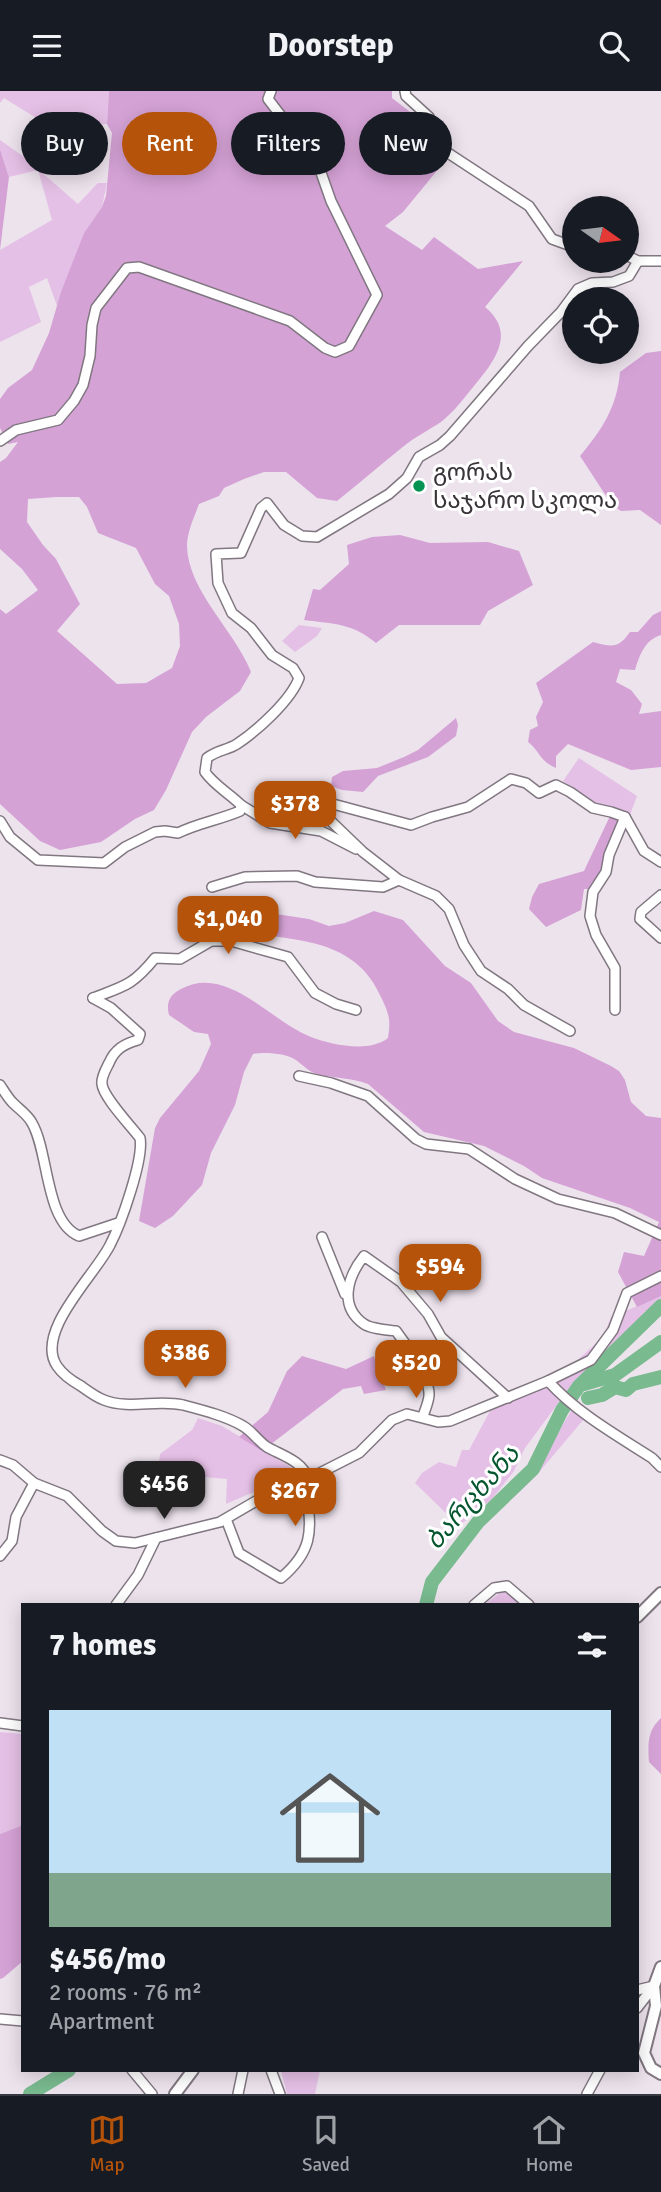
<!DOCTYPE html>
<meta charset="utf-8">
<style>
body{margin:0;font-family:Signika,"Noto Sans Georgian",sans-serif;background:#20242c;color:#f1f3f6;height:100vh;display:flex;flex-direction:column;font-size:26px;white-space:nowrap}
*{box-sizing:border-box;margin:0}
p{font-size:23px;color:#9ea1a6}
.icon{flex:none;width:38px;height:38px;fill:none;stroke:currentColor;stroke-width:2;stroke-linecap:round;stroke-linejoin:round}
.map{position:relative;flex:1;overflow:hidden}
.details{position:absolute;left:21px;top:1512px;width:618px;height:469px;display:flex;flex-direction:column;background:#171b24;border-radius:0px;box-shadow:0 4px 18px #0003}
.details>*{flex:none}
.guide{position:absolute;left:21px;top:21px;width:620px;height:63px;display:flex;gap:14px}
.needle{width:46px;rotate:104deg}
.fabs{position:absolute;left:562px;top:105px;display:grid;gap:14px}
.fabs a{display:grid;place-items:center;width:77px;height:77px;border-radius:50%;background:#171b24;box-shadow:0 4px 18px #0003;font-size:35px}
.price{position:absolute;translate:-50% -60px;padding:0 16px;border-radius:14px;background:#b45309;color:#fff;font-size:23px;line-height:46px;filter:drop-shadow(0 2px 4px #0008)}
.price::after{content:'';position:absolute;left:50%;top:42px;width:21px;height:16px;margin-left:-10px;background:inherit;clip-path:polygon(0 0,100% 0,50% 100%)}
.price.on{background:#222;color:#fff}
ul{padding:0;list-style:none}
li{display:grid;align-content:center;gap:14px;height:371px;padding:0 28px}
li+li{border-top:2px solid #363941}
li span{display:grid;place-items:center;height:217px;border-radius:0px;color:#555}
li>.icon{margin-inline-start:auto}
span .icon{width:126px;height:126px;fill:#fffc;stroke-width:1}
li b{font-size:30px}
h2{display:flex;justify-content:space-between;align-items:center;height:84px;padding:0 28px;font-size:30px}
.tag{padding:0 24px;border-radius:32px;background:#171b24;box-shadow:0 4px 18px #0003;font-size:24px;line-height:63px}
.tag.on{background:#b45309;color:#fff}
header{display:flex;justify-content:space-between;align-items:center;height:91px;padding:0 28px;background:#171b24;font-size:32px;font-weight:800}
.tab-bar{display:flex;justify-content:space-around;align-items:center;height:98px;border-top:2px solid #363941;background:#171b24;font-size:19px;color:#9ea1a6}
.tab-bar a{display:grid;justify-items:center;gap:4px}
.tab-bar .on{color:#b45309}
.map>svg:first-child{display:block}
</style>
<header><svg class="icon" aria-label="menu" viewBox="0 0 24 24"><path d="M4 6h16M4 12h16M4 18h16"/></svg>Doorstep<svg class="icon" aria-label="search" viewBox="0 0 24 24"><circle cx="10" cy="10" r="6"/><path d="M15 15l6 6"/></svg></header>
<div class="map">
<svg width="661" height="2003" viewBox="0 0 661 2003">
<rect width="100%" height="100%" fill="#ede3ed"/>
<g fill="#e5c0e6">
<polygon points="0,0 109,0 107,33 73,34 41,30 4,7 0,12"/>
<polygon points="0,49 24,66 78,113 98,92 107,92 102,116 84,142 57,215 47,187 29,196 41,231 0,251 0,159 52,129 38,79 9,86 0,58"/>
<polygon points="299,534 322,537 317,545 295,561 282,550"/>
<polygon points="579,667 637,705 630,724 594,712 563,690"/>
<polygon points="661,1205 661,1211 644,1221 631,1240 573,1292 525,1357 514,1380 492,1408 459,1435 415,1392 422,1382 439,1371 456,1376 462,1359 469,1359 490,1320 574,1283 573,1273 603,1246 611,1226"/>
<polygon points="572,1318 584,1328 535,1386 511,1409 537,1378"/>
<polygon points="198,1327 222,1335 292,1377 293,1384 226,1413 227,1388 158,1382 160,1363 192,1339"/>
<polygon points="505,1498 524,1514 484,1514"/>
<polygon points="0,1641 23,1643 23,1734 0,1743"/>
<polygon points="281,1979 320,1979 315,2003 287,2003"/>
</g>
<g fill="#d5a2d6" fill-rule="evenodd">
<path d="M109,0H392V7L422,30L440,76L403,121L385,135L422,159L434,146L478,178L523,170L485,216C517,242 494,271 474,295C464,307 454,321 441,331C429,339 415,346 404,355C381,373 360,392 337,410L317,407L286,381H264L244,388L224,397L219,405L199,413C194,427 187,441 187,455C188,500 235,540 251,581L240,600L206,626L192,641L166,699L154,719L135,728L101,751L60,759L40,750L0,713V518L6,523L38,499L22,478L0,458V371L6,367L18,351L8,353L0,337V308L8,297L32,279L49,242L61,201L84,142L102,116L106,105L112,42L107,33ZM57,406H79L87,416L98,442L136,457L155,493L169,505L179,533L180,555L172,577L146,592L117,593L57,540L80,513L56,468L43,454L27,431L28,408Z"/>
<polygon points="0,58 9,86 0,159"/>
<path d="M661,260V434L640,419L621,420L612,414L580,365C602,339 617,316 620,281L646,262Z"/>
<path d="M400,444L430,452L488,451L519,460L533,494L488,520L480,534H399L376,552C352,532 334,533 304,529L313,498L320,499L349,473L347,454L372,446Z"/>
<path d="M661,520V544C645,549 640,563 635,579L620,578L616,591L631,599L642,613L639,623L661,620V676L631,679L568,653L556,665V677C539,670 541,661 528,651L530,639L538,635L536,626L543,611L536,592L593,551C612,556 618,558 630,541H638L653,524Z"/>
<polygon points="456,627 458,634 456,645 428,666 378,685 363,701 342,699 331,695 332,686 343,680 377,677 404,666 418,659"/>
<path d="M610,725L620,727C611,751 605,776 592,798H584L581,819L546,836L529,818L532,806L539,793L584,780Z"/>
<path d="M225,818L256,820L309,828L329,835L345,832L374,820L403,829L445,875L471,892L498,930L514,941L574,957L611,975L619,980L625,989L631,1011L646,1025L661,1027V1205L637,1216L618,1181L624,1161L644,1165L659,1131L630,1117L542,1087L524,1075L484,1055L424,1041L368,993C352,987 335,987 319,984C309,981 304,975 296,969C285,962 265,961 253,963L244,981L235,1014L211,1062L202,1094L173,1125L155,1137L139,1130L155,1037L160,1027L199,980L211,953L208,943L194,941L169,924C166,912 169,904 181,898C227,873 270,930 311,946C332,954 369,962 388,947C391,928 389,923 381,906C355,846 295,850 239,840L229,835L215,820Z"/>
<polygon points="302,1265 346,1278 374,1265 386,1299 364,1303 361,1295 343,1298 262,1360 239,1346 268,1321 287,1280"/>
<path d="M661,1627V1683L649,1671C648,1653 647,1640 661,1627Z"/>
<polygon points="23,1734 23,1870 3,1887 0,1888 0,1743"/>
</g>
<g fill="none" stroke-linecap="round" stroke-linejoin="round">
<g stroke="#79ba8f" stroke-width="14">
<polyline points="584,1293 615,1284 661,1251"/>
<polyline points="588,1307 602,1304 615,1296 626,1299 633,1293 661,1286"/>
<polyline points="426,1514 432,1491 478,1431 533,1378 562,1319 579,1295 661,1215"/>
<polyline points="30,2003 69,1979"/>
</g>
<defs>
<g id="minor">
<polyline points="405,0 406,5 429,26 445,60 529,115 552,148 574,156"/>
<polyline points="626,164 638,170 661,170"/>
<polyline points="0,350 16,339 58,329 74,310 83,294 90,265 92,234 96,217 127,177 139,176 290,230 325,257 335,261 349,255 377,204 331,110 318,73 268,8 271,0"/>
<polyline points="311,703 333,713 411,734 432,726 468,716 511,688 526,692 539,702 556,694 570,701 593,717 611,721 625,726 644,760 661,771"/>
<polyline points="311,703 313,713 363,761 399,789 436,805 449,818 464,854 481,880 508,898 524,914 570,940"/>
<polyline points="241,714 270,732 321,740 356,758"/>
<path d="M0,730L10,746L38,769L104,772L125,756L155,741L165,740L178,742C198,732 219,729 240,720L241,714C229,702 215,695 205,681L207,667C217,659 228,659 237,653C258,639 291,609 299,587L293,577L272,564L251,537L232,522L218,492L216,463L241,462L261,417L267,412L284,434L302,445L317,446L389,403L407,387L419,366L440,354L450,345L528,255L561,221L578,198L592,192L613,191L629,185L638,170"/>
<polyline points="212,796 245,786 297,785 315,791 383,796 399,789"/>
<polyline points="661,804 641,821 640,828 661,847"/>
<path d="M93,907L111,917L140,943L138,949C124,953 115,958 109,972C106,978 101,986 102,993C103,1006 131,1035 140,1047C144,1068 121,1133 110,1154C96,1183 34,1241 57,1275C63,1284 72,1290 81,1295C88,1300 96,1306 104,1309C129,1319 157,1308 183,1314C202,1319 226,1325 243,1335C253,1341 258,1350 267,1356C281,1364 303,1370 308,1388L359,1362L392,1329L407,1323L438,1331L450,1330L548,1290L591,1269L613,1239L627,1202L661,1185"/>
<path d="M93,907C125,895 133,894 155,867L180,868L211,850H231L288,866L315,902L336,913L356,919"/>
<polyline points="615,919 615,877 596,844 590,825 593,801 606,781 609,764 625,726"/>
<polyline points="299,985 331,992 368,1005 416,1048 426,1053 469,1058 515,1088 558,1108 615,1122 661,1144"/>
<path d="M0,994C4,1000 8,1007 13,1012C19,1018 28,1024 32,1032C49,1061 45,1131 79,1145L118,1132"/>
<polyline points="322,1146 345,1203"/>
<path d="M548,1290C577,1322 616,1344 652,1367L661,1376"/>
<path d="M423,1325C425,1319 429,1310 429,1304C430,1287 406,1253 396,1240C387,1239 371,1238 364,1233C338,1215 348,1185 364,1165L401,1191L428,1223L441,1246L508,1307"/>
<polyline points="0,1369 13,1374 34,1392 67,1405 102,1440 116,1450 135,1452 220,1431 263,1406 308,1388"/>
<path d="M226,1428L239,1462L281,1487C319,1455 309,1433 306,1389"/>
<polyline points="0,1465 12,1450 16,1426 34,1392"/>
<polyline points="116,1514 138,1484 156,1447"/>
<polyline points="474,1514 494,1497 507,1495 529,1514"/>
<polyline points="0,1632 23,1635"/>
<polyline points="637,1899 654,1895"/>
<polyline points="637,1917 654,1895"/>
<polyline points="0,1928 23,1930"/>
<polyline points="132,1979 152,2003"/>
<polyline points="271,1979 280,2003"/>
<polyline points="238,2003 243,1979"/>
<polyline points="587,2003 600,1979"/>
</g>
<g id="tertiary">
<polyline points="637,1526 661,1502"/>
<polyline points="661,1876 654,1895 656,1915 644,1962 651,1977 661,1983"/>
<polyline points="175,2003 193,1979"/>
</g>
</defs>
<use href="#minor" stroke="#807781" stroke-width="12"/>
<use href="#tertiary" stroke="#807781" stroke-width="14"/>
<use href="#minor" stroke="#fff" stroke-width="9"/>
<use href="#tertiary" stroke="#fff" stroke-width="10"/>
</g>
<circle fill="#039353" stroke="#fff" stroke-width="2.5" cx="419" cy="395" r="7"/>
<g text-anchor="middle" stroke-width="6" stroke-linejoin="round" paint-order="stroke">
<g font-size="24" fill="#383438" stroke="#fff" text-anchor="start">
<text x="433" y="389">გორას<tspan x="433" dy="28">საჯარო სკოლა</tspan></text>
</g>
<g font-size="26" font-style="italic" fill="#05562f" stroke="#fff">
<text transform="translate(472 1406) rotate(-49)" y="9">ბარცხანა</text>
</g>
</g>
</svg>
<div class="fabs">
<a><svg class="needle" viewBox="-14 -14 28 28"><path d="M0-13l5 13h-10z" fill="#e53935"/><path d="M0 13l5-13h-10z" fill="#9ea1a6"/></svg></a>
<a><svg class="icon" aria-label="locate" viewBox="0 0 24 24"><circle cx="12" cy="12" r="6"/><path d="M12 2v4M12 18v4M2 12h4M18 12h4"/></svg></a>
</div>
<b class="price" style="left:295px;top:750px">$378</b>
<b class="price" style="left:228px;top:865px">$1,040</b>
<b class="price" style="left:440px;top:1213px">$594</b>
<b class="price" style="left:185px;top:1299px">$386</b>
<b class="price" style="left:416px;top:1309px">$520</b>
<b class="price on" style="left:164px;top:1430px">$456</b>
<b class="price" style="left:295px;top:1437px">$267</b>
<div class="guide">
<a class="tag">Buy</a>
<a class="tag on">Rent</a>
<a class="tag">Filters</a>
<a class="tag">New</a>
</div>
<section class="details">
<h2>7 homes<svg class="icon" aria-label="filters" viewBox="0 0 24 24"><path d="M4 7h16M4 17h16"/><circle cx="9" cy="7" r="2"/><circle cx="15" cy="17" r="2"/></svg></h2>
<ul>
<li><span style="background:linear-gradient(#bfe0f5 75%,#7fa58c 0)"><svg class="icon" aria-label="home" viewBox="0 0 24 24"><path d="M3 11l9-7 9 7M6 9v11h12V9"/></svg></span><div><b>$456/mo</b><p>2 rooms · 76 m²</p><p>Apartment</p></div></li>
</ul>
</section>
</div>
<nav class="tab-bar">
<a class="on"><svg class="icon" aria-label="map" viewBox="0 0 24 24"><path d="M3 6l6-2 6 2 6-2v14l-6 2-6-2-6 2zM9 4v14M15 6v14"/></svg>Map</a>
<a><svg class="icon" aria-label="saved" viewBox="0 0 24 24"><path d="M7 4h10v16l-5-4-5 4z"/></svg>Saved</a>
<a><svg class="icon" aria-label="home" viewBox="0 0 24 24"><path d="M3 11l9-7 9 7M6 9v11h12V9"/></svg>Home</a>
</nav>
